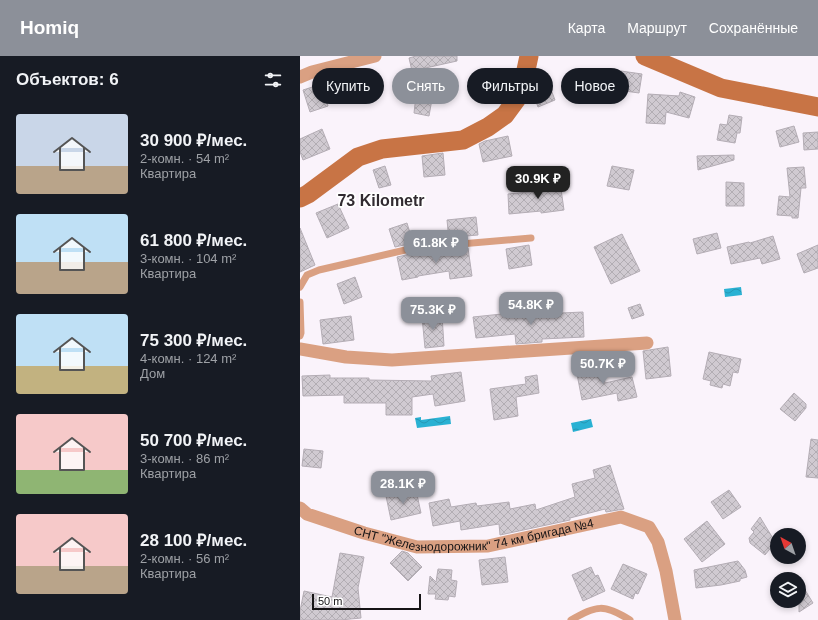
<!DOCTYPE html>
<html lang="ru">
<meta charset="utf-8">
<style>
body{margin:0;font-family:Helvetica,sans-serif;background:#20242c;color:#f1f3f6;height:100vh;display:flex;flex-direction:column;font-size:15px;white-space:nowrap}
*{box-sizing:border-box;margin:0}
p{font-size:13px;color:#9ea1a6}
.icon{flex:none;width:22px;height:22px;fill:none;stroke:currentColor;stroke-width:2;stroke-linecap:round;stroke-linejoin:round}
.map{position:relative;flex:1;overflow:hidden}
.panel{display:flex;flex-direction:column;background:#171b24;width:300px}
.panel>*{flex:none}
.top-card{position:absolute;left:12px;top:12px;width:380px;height:36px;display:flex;gap:8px}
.needle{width:26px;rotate:320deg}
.controls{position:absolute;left:470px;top:472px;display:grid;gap:8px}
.controls a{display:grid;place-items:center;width:36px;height:36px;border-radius:50%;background:#171b24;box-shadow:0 2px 6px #0003;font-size:20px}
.scale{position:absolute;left:12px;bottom:10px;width:109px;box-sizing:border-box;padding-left:4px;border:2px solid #151315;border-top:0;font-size:11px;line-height:14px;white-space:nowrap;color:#151315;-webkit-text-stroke:3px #fff;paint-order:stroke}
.price{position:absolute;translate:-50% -34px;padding:0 9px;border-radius:8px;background:#8c9099;color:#fff;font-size:13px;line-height:26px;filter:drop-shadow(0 1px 2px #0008)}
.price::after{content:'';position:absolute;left:50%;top:24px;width:12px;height:9px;margin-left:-6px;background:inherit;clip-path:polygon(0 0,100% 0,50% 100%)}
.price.current{background:#222;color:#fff}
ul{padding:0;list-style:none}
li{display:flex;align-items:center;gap:12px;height:100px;padding:0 16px}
li span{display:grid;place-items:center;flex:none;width:112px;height:80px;border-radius:4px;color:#555}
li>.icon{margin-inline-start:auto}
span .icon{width:48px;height:48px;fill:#fffc;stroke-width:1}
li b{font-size:17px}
h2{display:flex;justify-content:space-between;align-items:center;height:48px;padding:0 16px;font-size:17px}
.pill{padding:0 14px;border-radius:18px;background:#171b24;box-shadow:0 2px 6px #0003;font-size:14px;line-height:36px}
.pill.current{background:#8c9099;color:#fff}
header{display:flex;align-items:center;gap:24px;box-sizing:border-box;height:56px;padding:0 20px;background:#8c9099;color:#fff}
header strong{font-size:19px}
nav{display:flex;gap:22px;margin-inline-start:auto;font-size:14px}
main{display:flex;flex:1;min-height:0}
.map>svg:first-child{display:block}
</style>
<header>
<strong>Homiq</strong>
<nav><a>Карта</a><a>Маршрут</a><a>Сохранённые</a></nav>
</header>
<main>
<section class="panel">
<h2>Объектов: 6<svg class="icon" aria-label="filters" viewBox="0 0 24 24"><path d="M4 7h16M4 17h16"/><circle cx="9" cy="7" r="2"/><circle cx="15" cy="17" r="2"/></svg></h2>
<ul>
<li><span style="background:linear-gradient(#c9d6e8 65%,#b9a48a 0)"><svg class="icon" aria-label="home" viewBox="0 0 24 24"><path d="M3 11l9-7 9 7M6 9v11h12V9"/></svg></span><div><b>30 900 ₽/мес.</b><p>2-комн. · 54 m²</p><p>Квартира</p></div></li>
<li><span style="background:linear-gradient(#bfe0f5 60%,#b9a48a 0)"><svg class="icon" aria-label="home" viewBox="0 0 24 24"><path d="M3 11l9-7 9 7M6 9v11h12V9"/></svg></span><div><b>61 800 ₽/мес.</b><p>3-комн. · 104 m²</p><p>Квартира</p></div></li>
<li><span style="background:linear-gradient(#bfe0f5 65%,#c2b280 0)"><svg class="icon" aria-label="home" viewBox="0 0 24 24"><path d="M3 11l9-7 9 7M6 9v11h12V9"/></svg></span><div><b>75 300 ₽/мес.</b><p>4-комн. · 124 m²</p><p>Дом</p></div></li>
<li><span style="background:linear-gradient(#f6c9c9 70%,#8fb573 0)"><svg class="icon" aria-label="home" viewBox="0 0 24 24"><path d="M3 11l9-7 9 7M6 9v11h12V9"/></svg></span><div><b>50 700 ₽/мес.</b><p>3-комн. · 86 m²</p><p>Квартира</p></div></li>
<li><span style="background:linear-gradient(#f6c9c9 65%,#b9a48a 0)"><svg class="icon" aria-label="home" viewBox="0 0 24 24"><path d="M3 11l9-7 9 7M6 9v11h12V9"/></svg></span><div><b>28 100 ₽/мес.</b><p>2-комн. · 56 m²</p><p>Квартира</p></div></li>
</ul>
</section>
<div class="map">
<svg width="518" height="564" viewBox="0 0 518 564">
<defs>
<pattern id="water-waves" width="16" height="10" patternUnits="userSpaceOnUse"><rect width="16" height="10" fill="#29b1d3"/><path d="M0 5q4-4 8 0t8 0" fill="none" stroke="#2497b4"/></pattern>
<pattern id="building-cross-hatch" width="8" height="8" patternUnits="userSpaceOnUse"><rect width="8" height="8" fill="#d0cad1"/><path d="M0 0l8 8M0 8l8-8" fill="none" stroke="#b2adb3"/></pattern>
</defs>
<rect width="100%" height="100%" fill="#faf3fb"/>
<g fill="url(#water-waves)">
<polygon points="441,231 442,239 425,241 424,233"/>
<polygon points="150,360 151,368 117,372 115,362 121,361 121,364"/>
<polygon points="291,363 293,371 273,376 271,367"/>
</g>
<g fill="url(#building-cross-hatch)" stroke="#b4adb5">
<polygon points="116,0 157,0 157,5 112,15 109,2"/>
<polygon points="321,15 342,18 339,37 318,34"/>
<polygon points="248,26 255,44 238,51 232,35 233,32"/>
<polygon points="22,28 28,50 10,56 3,34"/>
<polygon points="380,36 395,41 389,62 366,56 365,68 346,67 348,38 379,40"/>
<polygon points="116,40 132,43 129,60 114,57"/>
<polygon points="429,59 442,61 440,77 437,77 435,87 417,84 420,68 427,69"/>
<polygon points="494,70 499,86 480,91 476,75"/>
<polygon points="22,73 30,93 3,104 0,96 0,83"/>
<polygon points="518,76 518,93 504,94 503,77"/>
<polygon points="208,80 212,100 183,106 179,88 185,85"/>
<polygon points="143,97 145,119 124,121 122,100"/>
<polygon points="434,99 434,104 398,114 397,100"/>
<polygon points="85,110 91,129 79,132 73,114"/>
<polygon points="312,110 334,114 329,134 307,130"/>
<polygon points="504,111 506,132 501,132 498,162 492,162 492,160 477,159 479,140 490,141 487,112"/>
<polygon points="260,126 264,154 241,157 241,155 209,158 208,138 239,135 238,129"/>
<polygon points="426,126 444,127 444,150 426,150"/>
<polygon points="38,148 49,172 27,182 16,157"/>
<polygon points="176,161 178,179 166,180 166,183 149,184 147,164"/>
<polygon points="107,167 113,187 95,191 89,173"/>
<polygon points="0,172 15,209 0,216"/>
<polygon points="417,177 421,192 397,198 393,183"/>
<polygon points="322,178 340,215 311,228 294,191"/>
<polygon points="473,180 480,203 462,208 460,202 431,208 427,191 449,186 450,187"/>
<polygon points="229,189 232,209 209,213 206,193"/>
<polygon points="518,189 518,212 504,217 497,198"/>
<polygon points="168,192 172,220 150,223 149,215 118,220 118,221 102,224 97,201 115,197 116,199"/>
<polygon points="55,221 62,241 44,248 37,228"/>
<polygon points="340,248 344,259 332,263 328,252"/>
<polygon points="240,254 240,258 283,256 284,281 242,283 242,286 216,288 215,278 176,282 173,261"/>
<polygon points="142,259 144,290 125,292 122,261"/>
<polygon points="51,260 54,284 23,288 20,264"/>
<polygon points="368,291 371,320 346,323 343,295"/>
<polygon points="409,296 441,303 438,317 433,316 430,330 423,328 422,332 410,329 411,325 403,323"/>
<polygon points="301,308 305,327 332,321 337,341 318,345 317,337 282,344 276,313"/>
<polygon points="161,316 165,345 135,350 133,338 112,341 112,359 86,359 86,347 44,347 44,339 3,340 2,320 30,319 30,322 69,322 69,324 132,325 131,320"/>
<polygon points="237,319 239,337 216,341 218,360 194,364 190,333 226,328 225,321"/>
<polygon points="494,337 506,348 506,352 495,365 480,353"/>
<polygon points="511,383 518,384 518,422 506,421"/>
<polygon points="4,393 23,395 21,412 2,410"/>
<polygon points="310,409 324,453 306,456 305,453 270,462 270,464 200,479 199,468 161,474 160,465 133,470 129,447 149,443 151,451 176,447 177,450 209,446 210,453 235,448 236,454 275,441 272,428 295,422 293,414"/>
<polygon points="116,434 121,457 91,464 86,440"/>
<polygon points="429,434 441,451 423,463 411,446"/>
<polygon points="460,461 477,489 477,491 473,489 465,499 450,487 449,482 454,476 451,473"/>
<polygon points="407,465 425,488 402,506 384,483"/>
<polygon points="102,495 108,497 122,511 108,525 90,507"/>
<polygon points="40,497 64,501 58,532 61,562 40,564 0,564 0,555 4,535 32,541"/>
<polygon points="205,501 208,526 182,529 179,504"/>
<polygon points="438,505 445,514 447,521 440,523 440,525 421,529 396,532 394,514"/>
<polygon points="323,508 347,518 338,538 335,537 333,543 311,533"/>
<polygon points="291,511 295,520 298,519 305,535 283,545 272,519"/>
<polygon points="138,513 152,514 151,524 157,525 155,541 149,540 148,544 135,543 136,538 128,538 130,520 136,526"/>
<polygon points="499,524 513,547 499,556"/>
</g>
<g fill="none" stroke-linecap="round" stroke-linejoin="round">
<g stroke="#daa082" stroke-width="7">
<polyline points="0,231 7,219 19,214 114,192 231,182"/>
<polyline points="0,246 1,277 0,280"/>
<path d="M271,564C297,549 304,548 330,564"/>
</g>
<g stroke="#daa082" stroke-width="13">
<polyline points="0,21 12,16 75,0"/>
<polyline points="0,293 46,301 92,304 347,287"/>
<path id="s1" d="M0,452L7,458L64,477L117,491L188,490L321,461L349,471L358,486L366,515L375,564"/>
</g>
<g stroke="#c87445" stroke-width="19">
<polyline points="345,0 421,32 518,51"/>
<polyline points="0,142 8,138 58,101 82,93 163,84 188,71 205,59 216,44 223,28 229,0"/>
</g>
</g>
<g text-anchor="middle" stroke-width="3.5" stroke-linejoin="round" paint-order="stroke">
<g font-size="12" fill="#151315" stroke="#fff">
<text dy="4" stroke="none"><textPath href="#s1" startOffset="181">СНТ "Железнодорожник" 74 км бригада №4</textPath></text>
</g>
<g font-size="16" font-weight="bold" fill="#312b31" stroke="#fff">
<text x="81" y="150">73 Kilometr</text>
</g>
</g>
</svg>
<div class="controls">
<a><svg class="needle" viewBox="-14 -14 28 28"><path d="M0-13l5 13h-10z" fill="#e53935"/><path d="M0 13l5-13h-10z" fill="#9ea1a6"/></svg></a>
<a><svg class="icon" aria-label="layers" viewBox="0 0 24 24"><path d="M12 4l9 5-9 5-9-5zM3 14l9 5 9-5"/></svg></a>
</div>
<div class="scale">50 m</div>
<b class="price current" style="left:238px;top:144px">30.9K ₽</b>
<b class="price" style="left:136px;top:208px">61.8K ₽</b>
<b class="price" style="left:231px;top:270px">54.8K ₽</b>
<b class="price" style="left:133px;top:275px">75.3K ₽</b>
<b class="price" style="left:303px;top:329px">50.7K ₽</b>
<b class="price" style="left:103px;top:449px">28.1K ₽</b>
<div class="top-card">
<a class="pill">Купить</a>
<a class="pill current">Снять</a>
<a class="pill">Фильтры</a>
<a class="pill">Новое</a>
</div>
</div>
</main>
